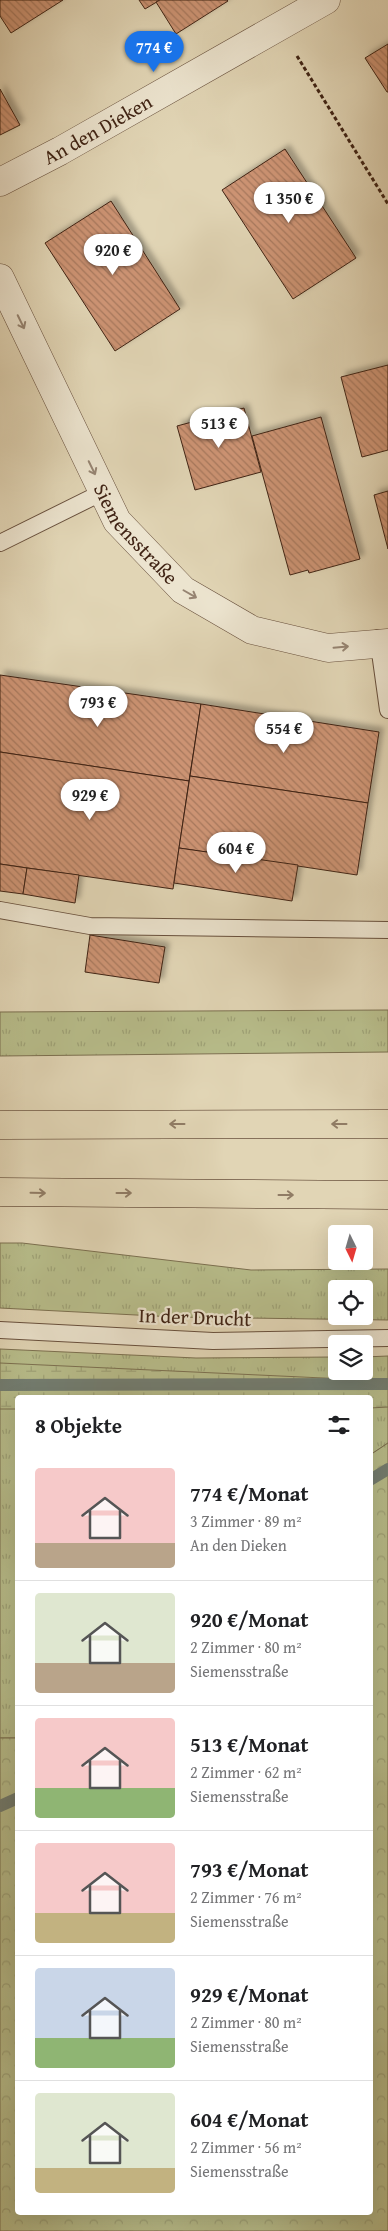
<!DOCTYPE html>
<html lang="de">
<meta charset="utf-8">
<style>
body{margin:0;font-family:"Gentium Book Plus",serif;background:#f6f6f6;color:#202124;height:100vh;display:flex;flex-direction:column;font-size:19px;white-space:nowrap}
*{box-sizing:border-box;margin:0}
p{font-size:16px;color:#757577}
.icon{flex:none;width:28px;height:28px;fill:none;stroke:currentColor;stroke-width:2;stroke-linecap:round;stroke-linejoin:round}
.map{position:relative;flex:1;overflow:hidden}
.panel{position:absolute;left:15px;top:1395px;width:358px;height:820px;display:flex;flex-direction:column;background:#fff;border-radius:5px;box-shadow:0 5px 20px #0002}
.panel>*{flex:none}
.needle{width:32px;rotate:175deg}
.fabs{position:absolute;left:328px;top:1225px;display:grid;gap:10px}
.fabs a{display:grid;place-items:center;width:45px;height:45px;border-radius:5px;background:#fff;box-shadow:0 5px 20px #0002;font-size:25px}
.price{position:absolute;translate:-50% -42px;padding:0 11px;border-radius:18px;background:#fff;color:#222;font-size:16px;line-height:32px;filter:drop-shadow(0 1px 2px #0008)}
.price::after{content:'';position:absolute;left:50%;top:30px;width:15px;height:11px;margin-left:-8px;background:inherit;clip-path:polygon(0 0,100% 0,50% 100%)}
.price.on{background:#1a73e8;color:#fff}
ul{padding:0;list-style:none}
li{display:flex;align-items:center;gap:15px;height:125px;padding:0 20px}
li+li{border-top:1px solid #e0e0e0}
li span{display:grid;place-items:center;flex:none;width:140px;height:100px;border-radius:5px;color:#555}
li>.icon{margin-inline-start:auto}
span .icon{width:60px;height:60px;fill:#fffc;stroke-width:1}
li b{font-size:21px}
h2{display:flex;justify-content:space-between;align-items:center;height:60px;padding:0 20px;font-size:21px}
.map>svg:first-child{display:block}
</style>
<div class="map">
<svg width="388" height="2231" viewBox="0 0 388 2231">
<defs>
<pattern id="grass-tufts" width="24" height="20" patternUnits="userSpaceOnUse" patternTransform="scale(1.25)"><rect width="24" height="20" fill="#b7bc8a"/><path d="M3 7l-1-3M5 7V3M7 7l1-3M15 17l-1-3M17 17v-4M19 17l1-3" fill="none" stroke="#9ea176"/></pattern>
<pattern id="forest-crowns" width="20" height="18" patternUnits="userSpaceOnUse" patternTransform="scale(1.25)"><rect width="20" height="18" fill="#b7bc8a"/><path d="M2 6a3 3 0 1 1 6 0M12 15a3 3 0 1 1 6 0" fill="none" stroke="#9ea176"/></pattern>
<pattern id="wetland-marsh" width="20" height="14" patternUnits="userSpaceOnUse" patternTransform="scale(1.25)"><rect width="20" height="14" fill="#b7bc8a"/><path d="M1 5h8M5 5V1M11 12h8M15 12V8" fill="none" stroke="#9ea176"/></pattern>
<pattern id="building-back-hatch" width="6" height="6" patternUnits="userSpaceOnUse" patternTransform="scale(1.25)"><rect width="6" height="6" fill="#cc9373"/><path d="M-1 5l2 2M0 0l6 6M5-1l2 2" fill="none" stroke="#a7785d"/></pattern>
<filter id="shadow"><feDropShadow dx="4.5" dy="-4.5" stdDeviation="2.5" flood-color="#0004"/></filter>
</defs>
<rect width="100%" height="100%" fill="#e1d5b5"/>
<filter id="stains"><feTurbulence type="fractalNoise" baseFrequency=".004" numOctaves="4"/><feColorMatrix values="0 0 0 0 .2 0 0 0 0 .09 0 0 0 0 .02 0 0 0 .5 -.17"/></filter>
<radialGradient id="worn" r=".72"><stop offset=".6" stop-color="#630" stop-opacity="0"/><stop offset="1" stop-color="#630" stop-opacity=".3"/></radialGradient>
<g fill="url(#grass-tufts)" stroke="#7c7050" fill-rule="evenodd">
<polygon points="388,1010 388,1052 0,1056 0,1012"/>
<path d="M0,1243H22L251,1270L388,1269V1320L175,1317L0,1308ZM336,1289H364V1316H336Z"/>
<polygon points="0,1349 196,1358 336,1357 336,1371 364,1371 364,1357 388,1356 388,1443 370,1455 370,1398 18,1398 17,1738 0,1738"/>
</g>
<polygon fill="url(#forest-crowns)" stroke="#7c7050" points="388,1443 388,2231 0,2231 0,1738 18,1738 18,2212 370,2212 370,1455"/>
<polygon fill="url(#wetland-marsh)" stroke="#7c7050" points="0,1363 388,1381 388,1407 370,1408 370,1398 18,1398 17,1409 0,1409"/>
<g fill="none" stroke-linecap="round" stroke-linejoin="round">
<g stroke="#727d71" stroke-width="12">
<polyline points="0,1385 388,1384"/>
<polyline points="370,1480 388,1469"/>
<polyline points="0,1806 18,1798"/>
</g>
</g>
<g fill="url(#building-back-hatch)" stroke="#402415" filter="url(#shadow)">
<polygon points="0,0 63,0 11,33 0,16"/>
<polygon points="139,0 160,0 145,9"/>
<polygon points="160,0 227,0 228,1 176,34 156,2"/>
<polygon points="388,44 388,92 387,92 365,58"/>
<polygon points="0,89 20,125 0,135"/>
<polygon points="285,149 356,258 293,299 222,190"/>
<polygon points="111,201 180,309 115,351 45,243"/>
<polygon points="388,365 388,450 362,457 341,377"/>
<polygon points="244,408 261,472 195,490 177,426"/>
<polygon points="321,417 360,559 309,573 308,570 290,575 252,436"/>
<polygon points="388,491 388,549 374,495"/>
<polygon points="0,675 201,704 189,781 0,752"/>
<polygon points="201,704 379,732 368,803 190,776"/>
<polygon points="0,752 189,781 173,889 0,864"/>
<polygon points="190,776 368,803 357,875 179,848"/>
<polygon points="179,848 298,865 292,901 174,883"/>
<polygon points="0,864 27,868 23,894 0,891"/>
<polygon points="27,868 79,875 75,903 23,894"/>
<polygon points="90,935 165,947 159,983 85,972"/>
</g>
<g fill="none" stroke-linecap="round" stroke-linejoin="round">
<defs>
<g id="lane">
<polyline points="0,543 103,492"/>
<polyline points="378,638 388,710"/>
<polyline points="0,910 90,926 388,930"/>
<polyline points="0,1330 213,1341 388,1338"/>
</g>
<g id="street">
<path id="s1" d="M0,182L60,151L326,0"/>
<path id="s2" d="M0,278L117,521L183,590L252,630L328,648L388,643"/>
</g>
<g id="highway">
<polyline points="0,1125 388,1124"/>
<polyline points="0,1192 388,1195"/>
</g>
</defs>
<use href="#lane" stroke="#68503d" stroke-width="18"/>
<use href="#street" stroke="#68503d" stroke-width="29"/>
<use href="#highway" stroke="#402415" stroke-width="29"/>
<polyline stroke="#402415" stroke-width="3" stroke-dasharray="4 2.5" stroke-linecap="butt" points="297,56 388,204"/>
<use href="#lane" stroke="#ece4cf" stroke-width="16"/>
<use href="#street" stroke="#ece4cf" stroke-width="28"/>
<use href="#highway" stroke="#e1d5b5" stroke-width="28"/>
</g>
<defs><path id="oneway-shaft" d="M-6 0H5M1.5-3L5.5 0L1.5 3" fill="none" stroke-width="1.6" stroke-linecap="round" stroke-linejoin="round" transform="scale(1.25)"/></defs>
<g stroke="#968472">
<use href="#oneway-shaft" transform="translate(21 322) rotate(64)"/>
<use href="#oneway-shaft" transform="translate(92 468) rotate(64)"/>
<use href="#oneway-shaft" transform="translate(190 594) rotate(30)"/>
<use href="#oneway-shaft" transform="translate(341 647) rotate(-5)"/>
</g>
<g stroke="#907c65">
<use href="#oneway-shaft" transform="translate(177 1124) rotate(180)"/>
<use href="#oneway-shaft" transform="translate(339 1124) rotate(180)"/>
<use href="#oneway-shaft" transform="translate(38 1193) rotate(1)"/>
<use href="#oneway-shaft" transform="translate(124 1193)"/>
<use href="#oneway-shaft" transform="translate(286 1195)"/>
</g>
<g text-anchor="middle" stroke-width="4.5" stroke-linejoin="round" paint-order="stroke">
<g font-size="20" fill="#402415" stroke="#ece4cf">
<text dy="7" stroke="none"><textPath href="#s1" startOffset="111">An den Dieken</textPath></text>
<text dy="7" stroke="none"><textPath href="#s2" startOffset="291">Siemensstraße</textPath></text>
<text transform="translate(195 1317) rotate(2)" y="7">In der Drucht</text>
</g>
</g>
<rect width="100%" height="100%" filter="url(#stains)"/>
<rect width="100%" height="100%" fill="url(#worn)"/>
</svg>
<div class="fabs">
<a><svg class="needle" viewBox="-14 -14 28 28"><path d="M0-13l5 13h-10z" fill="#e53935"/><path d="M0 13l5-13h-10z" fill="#757577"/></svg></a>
<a><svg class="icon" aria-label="locate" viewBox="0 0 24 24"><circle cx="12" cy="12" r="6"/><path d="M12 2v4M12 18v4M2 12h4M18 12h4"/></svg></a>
<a><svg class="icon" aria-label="layers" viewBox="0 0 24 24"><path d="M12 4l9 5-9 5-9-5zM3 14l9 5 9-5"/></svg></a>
</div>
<b class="price on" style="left:154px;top:73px">774 €</b>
<b class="price" style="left:289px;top:224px">1 350 €</b>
<b class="price" style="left:113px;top:276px">920 €</b>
<b class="price" style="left:219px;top:449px">513 €</b>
<b class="price" style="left:98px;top:728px">793 €</b>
<b class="price" style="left:284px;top:754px">554 €</b>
<b class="price" style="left:90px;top:821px">929 €</b>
<b class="price" style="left:236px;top:874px">604 €</b>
<section class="panel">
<h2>8 Objekte<svg class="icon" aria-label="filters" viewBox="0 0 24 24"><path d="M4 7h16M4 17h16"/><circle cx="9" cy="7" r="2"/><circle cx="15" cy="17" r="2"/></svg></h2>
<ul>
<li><span style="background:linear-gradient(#f6c9c9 75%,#b9a48a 0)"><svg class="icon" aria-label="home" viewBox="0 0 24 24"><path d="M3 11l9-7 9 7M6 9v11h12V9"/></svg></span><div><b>774 €/Monat</b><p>3 Zimmer · 89 m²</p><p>An den Dieken</p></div></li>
<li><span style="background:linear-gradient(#dfe7d0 70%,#b9a48a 0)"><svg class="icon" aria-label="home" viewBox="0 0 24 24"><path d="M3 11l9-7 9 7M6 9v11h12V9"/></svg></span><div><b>920 €/Monat</b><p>2 Zimmer · 80 m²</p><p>Siemensstraße</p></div></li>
<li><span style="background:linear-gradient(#f6c9c9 70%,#8fb573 0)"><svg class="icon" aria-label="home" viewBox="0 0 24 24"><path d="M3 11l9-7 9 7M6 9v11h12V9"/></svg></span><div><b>513 €/Monat</b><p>2 Zimmer · 62 m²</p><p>Siemensstraße</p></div></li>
<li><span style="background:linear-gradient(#f6c9c9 70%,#c2b280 0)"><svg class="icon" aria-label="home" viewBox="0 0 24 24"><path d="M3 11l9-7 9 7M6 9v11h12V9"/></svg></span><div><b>793 €/Monat</b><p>2 Zimmer · 76 m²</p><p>Siemensstraße</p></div></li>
<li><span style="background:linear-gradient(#c9d6e8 70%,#8fb573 0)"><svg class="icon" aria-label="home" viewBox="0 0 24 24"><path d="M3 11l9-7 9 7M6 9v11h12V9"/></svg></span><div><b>929 €/Monat</b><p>2 Zimmer · 80 m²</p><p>Siemensstraße</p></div></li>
<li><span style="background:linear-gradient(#dfe7d0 75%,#c2b280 0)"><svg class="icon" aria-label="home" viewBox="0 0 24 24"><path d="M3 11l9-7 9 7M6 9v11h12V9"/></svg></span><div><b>604 €/Monat</b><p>2 Zimmer · 56 m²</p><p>Siemensstraße</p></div></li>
</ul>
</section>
</div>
